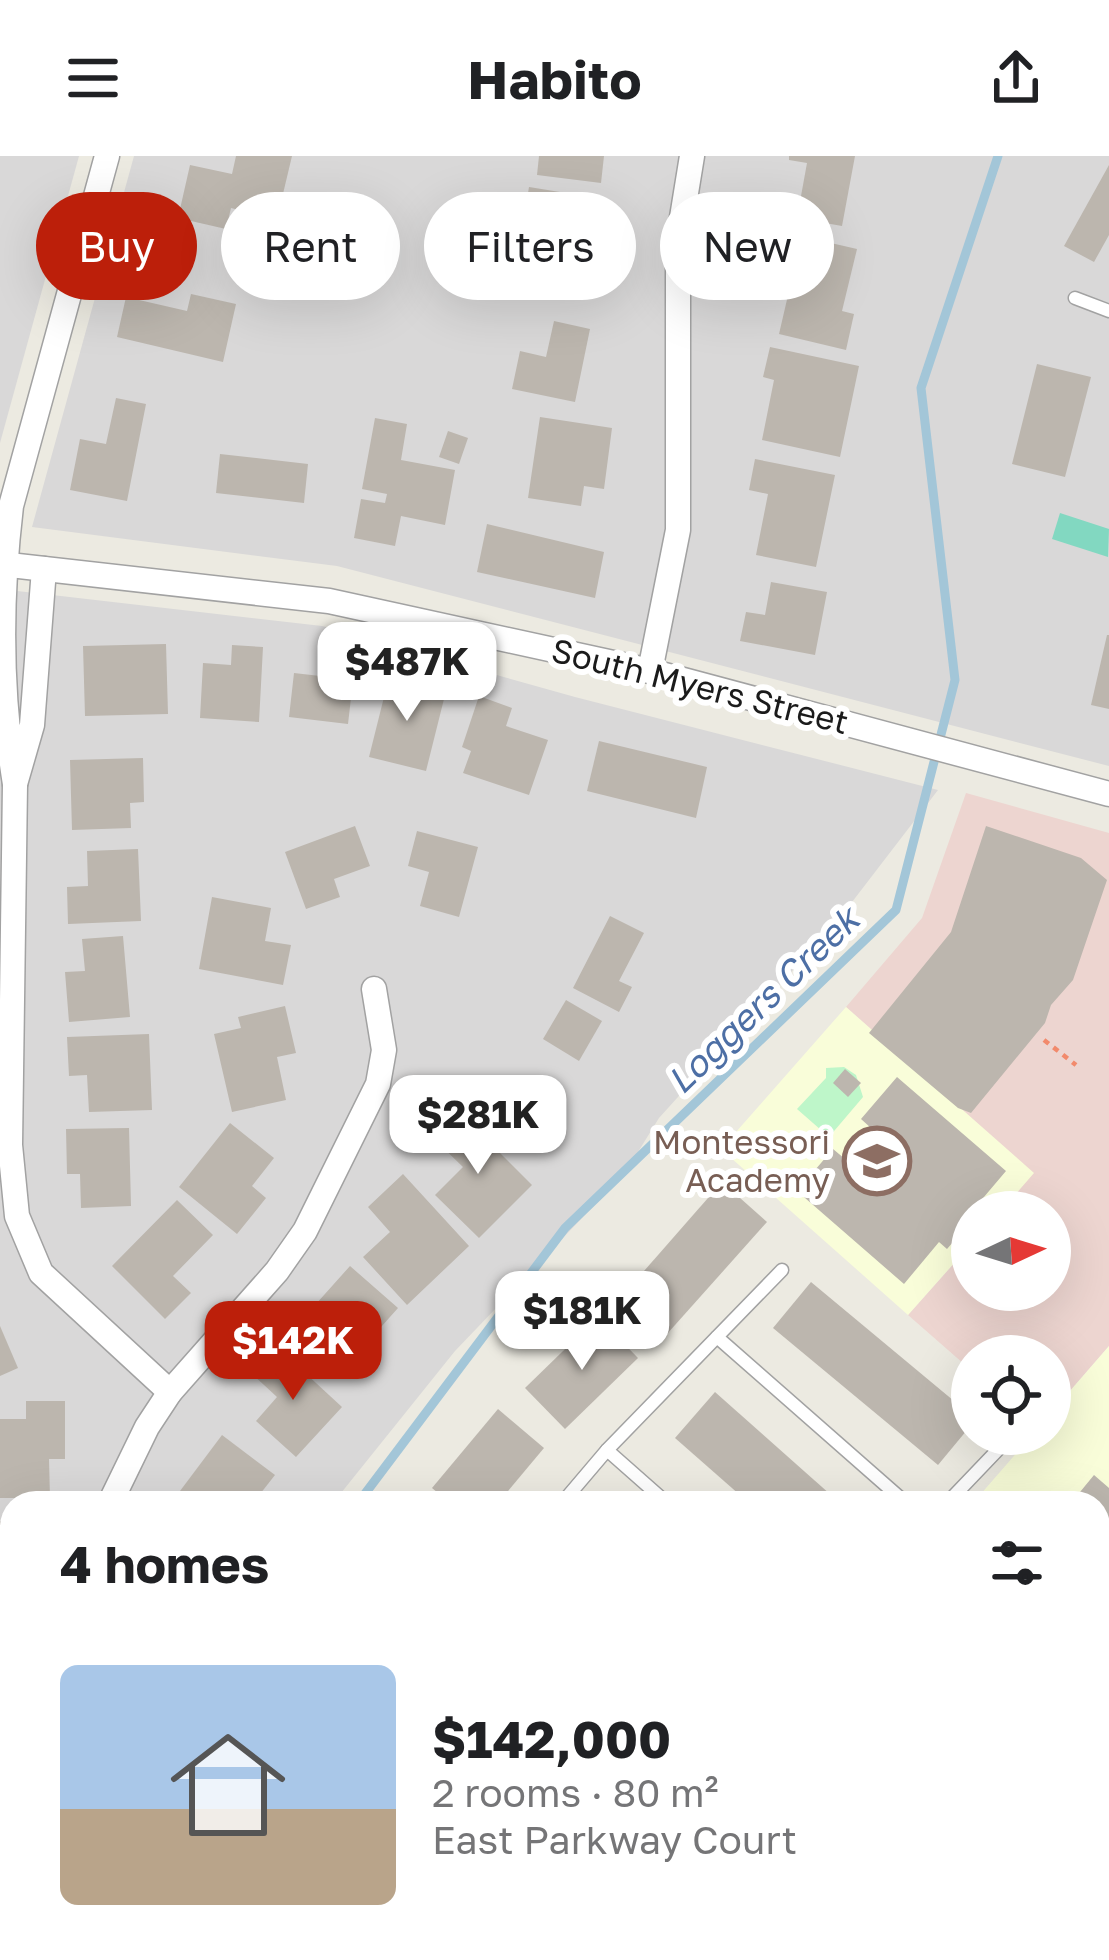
<!DOCTYPE html>
<meta charset="utf-8">
<style>
body{margin:0;font-family:"Golos Text",sans-serif;background:#f6f6f6;color:#202124;height:100vh;display:flex;flex-direction:column;font-size:45px;white-space:nowrap}
*{box-sizing:border-box;margin:0}
p{font-size:39px;color:#757577}
.icon{flex:none;width:66px;height:66px;fill:none;stroke:currentColor;stroke-width:2;stroke-linecap:round;stroke-linejoin:round}
.map{position:relative;flex:1;overflow:hidden}
.side{position:absolute;left:0px;top:1335px;width:1110px;height:471px;display:flex;flex-direction:column;background:#fff;border-radius:36px 36px 0 0;box-shadow:0 12px 48px #0002}
.side>*{flex:none}
.banner{position:absolute;left:36px;top:36px;width:1038px;height:108px;display:flex;gap:24px}
.needle{width:78px;rotate:86deg}
.controls{position:absolute;left:951px;top:1035px;display:grid;gap:24px}
.controls a{display:grid;place-items:center;width:120px;height:120px;border-radius:50%;background:#fff;box-shadow:0 12px 48px #0002;font-size:60px}
.price{position:absolute;translate:-50% -102px;padding:0 27px;border-radius:24px;background:#fff;color:#222;font-size:39px;line-height:78px;filter:drop-shadow(0 3px 6px #0008)}
.price::after{content:'';position:absolute;left:50%;top:72px;width:36px;height:27px;margin-left:-18px;background:inherit;clip-path:polygon(0 0,100% 0,50% 100%)}
.price.current{background:#bc1f0a;color:#fff}
ul{padding:0;list-style:none}
li{display:flex;align-items:center;gap:36px;height:300px;padding:0 60px}
li+li{border-top:3px solid #e0e0e0}
li span{display:grid;place-items:center;flex:none;width:336px;height:240px;border-radius:18px;color:#555}
li>.icon{margin-inline-start:auto}
span .icon{width:144px;height:144px;fill:#fffc;stroke-width:1}
li b{font-size:51px}
h2{display:flex;justify-content:space-between;align-items:center;height:144px;padding:0 60px;font-size:51px}
.chip{padding:0 42px;border-radius:54px;background:#fff;box-shadow:0 12px 48px #0002;font-size:42px;line-height:108px}
.chip.current{background:#bc1f0a;color:#fff}
header{display:flex;justify-content:space-between;align-items:center;height:156px;padding:0 60px;background:#fff;font-size:54px;font-weight:700}
.map>svg:first-child{display:block}
</style>
<header><svg class="icon" aria-label="menu" viewBox="0 0 24 24"><path d="M4 6h16M4 12h16M4 18h16"/></svg>Habito<svg class="icon" aria-label="share" viewBox="0 0 24 24"><path d="M12 15V3M7 8l5-5 5 5M5 13v7h14v-7"/></svg></header>
<div class="map">
<svg width="1109" height="1804" viewBox="0 0 1109 1804">
<rect width="100%" height="100%" fill="#eceae1"/>
<g fill="#d9d8d8">
<polygon points="0,0 79,0 0,287"/>
<polygon points="134,0 1109,0 1109,610 337,410 32,371"/>
<polygon points="0,433 322,470 575,541 938,634 839,763 659,962 625,1017 455,1195 333,1347 12,1347 12,1794 129,1794 127,1804 0,1804"/>
</g>
<polygon fill="#edd5d0" points="966,637 1109,677 1109,1190 1050,1258 1050,1200 972,1200 972,1215 908,1159 972,1087 972,1134 1050,1134 1050,1056 1000,1056 1033,1017 846,851 922,762"/>
<g fill="#f9fdd9">
<polygon points="846,851 1034,1017 1000,1056 972,1056 972,1087 908,1159 721,993"/>
<polygon points="1109,1190 1109,1668 1098,1663 1098,1347 973,1347 1033,1278 1050,1278 1050,1258"/>
</g>
<polygon fill="#bef6c9" points="844,911 856,919 863,941 829,981 797,953 826,922 826,912"/>
<polygon fill="#82d8c1" points="1060,357 1109,373 1108,401 1052,383"/>
<g fill="none" stroke-linecap="round" stroke-linejoin="round">
<g stroke="#a3c6d8" stroke-width="9">
<polyline points="358,1347 565,1072 896,754 955,524 921,232 998,0"/>
<polyline points="147,1804 149,1794"/>
</g>
</g>
<g fill="#bcb6ae">
<polygon points="236,0 292,0 277,63 231,52 226,73 178,62 190,9 232,18"/>
<polygon points="539,0 604,0 601,27 537,19"/>
<polygon points="789,0 855,0 842,70 797,62 807,7 789,4"/>
<polygon points="1109,9 1109,79 1094,106 1064,90"/>
<polygon points="529,31 597,42 583,138 536,131 539,109 517,105"/>
<polygon points="783,76 857,93 842,155 854,158 846,194 779,178 792,122 773,118"/>
<polygon points="191,138 236,148 223,206 117,181 126,141 187,155"/>
<polygon points="554,165 590,173 575,246 512,233 520,195 546,201"/>
<polygon points="770,191 859,210 840,301 762,284 774,224 763,221"/>
<polygon points="1037,208 1091,221 1065,321 1012,308"/>
<polygon points="116,242 146,248 127,345 70,334 80,283 106,288"/>
<polygon points="540,261 612,272 604,333 584,330 581,350 528,342"/>
<polygon points="375,262 407,268 401,304 455,314 445,369 401,360 395,390 354,382 361,343 385,347 387,338 362,333"/>
<polygon points="448,275 468,282 459,308 439,301"/>
<polygon points="220,298 308,308 304,347 216,337"/>
<polygon points="755,303 835,319 816,411 756,399 768,338 749,334"/>
<polygon points="487,368 604,396 595,442 477,416"/>
<polygon points="771,426 827,436 815,499 740,485 746,456 765,459"/>
<polygon points="1107,479 1109,479 1109,553 1091,549"/>
<polygon points="166,488 168,558 85,560 83,490"/>
<polygon points="232,489 263,491 259,566 200,562 203,507 231,509"/>
<polygon points="322,512 354,516 348,568 289,561 294,517 320,520"/>
<polygon points="389,521 446,535 426,615 369,601"/>
<polygon points="479,540 512,552 506,570 548,584 529,639 463,617 471,595 462,591"/>
<polygon points="599,585 707,611 696,662 587,635"/>
<polygon points="143,602 144,646 130,647 131,672 72,674 70,604"/>
<polygon points="355,670 370,710 334,723 340,741 306,753 285,696"/>
<polygon points="986,670 1081,702 1107,724 1073,824 1051,849 1045,867 971,957 958,952 869,877 951,776"/>
<polygon points="417,675 478,691 459,761 420,750 429,716 408,710"/>
<polygon points="138,693 141,765 68,768 67,731 88,730 87,695"/>
<polygon points="212,741 271,752 265,785 291,789 283,829 199,813"/>
<polygon points="610,760 644,777 619,825 632,831 619,856 573,832"/>
<polygon points="123,780 130,861 69,866 65,816 85,815 82,783"/>
<polygon points="566,844 602,865 579,905 543,883"/>
<polygon points="285,850 296,897 277,901 286,944 232,956 214,878 241,872 238,861"/>
<polygon points="149,878 152,954 89,956 87,919 69,920 67,881"/>
<polygon points="845,913 861,927 848,941 833,927"/>
<polygon points="897,921 1006,1015 978,1048 985,1054 972,1056 972,1080 968,1085 960,1078 947,1093 939,1086 904,1128 797,1035 833,993 845,1003 871,972 861,963"/>
<polygon points="459,956 532,1029 479,1082 435,1039 463,1011 433,982"/>
<polygon points="230,967 274,1002 252,1030 266,1042 237,1078 179,1031"/>
<polygon points="129,972 131,1050 81,1052 80,1018 67,1018 66,973"/>
<polygon points="403,1018 469,1090 407,1149 363,1101 390,1076 368,1051"/>
<polygon points="722,1026 767,1066 667,1178 623,1139"/>
<polygon points="177,1044 213,1079 173,1120 191,1137 165,1163 112,1110"/>
<polygon points="350,1110 398,1152 348,1208 334,1195 323,1207 290,1177"/>
<polygon points="811,1126 972,1260 972,1268 938,1309 773,1172"/>
<polygon points="598,1161 638,1202 565,1273 525,1232"/>
<polygon points="0,1170 18,1212 0,1220"/>
<polygon points="277,1191 342,1251 296,1301 256,1265 277,1241 252,1218"/>
<polygon points="715,1236 840,1347 749,1347 675,1282"/>
<polygon points="26,1245 65,1245 65,1303 49,1303 50,1342 0,1342 0,1263 26,1263"/>
<polygon points="498,1253 544,1292 498,1347 450,1347 432,1332"/>
<polygon points="222,1279 275,1319 253,1347 171,1347"/>
<polygon points="1094,1319 1109,1332 1109,1423 1098,1431 1098,1347 1071,1347"/>
<polygon points="0,1365 12,1368 12,1406 2,1450"/>
<polygon points="2,1784 12,1785 12,1794 59,1794 58,1804 0,1804"/>
<polygon points="259,1794 394,1794 406,1804 271,1804"/>
<polygon points="616,1794 730,1794 734,1797 727,1804 605,1804"/>
</g>
<g fill="none" stroke-linecap="round" stroke-linejoin="round">
<defs>
<g id="lane">
<polyline points="1075,142 1109,155"/>
<polyline points="717,1181 906,1347"/>
<polyline points="607,1294 667,1347"/>
<polyline points="562,1347 607,1294 782,1114"/>
<polyline points="947,1347 1013,1278"/>
<polyline points="1105,1473 1109,1473"/>
<polyline points="1098,1735 1109,1745"/>
<polyline points="505,1794 510,1804"/>
<polyline points="801,1804 813,1794"/>
</g>
<g id="street">
<polyline points="0,408 329,445 650,515 1109,638"/>
<path d="M44,413L32,569L15,628C0,537 0,442 11,350L107,0"/>
<polyline points="650,515 678,374 678,86 692,0"/>
<polyline points="15,628 10,989 17,1060 41,1117 170,1236"/>
<polyline points="110,1347 147,1271 170,1236 277,1115 305,1075 378,928 384,894 374,833"/>
<polyline points="0,1575 12,1550"/>
</g>
<polyline id="secondary" points="1102,1804 1109,1800"/>
</defs>
<use href="#lane" stroke="#a2a2a2" stroke-width="15"/>
<use href="#street" stroke="#a2a2a2" stroke-width="27"/>
<use href="#secondary" stroke="#546a0a" stroke-width="36"/>
<g stroke="#f28a6c" stroke-width="4.5" stroke-dasharray="6 6" stroke-linecap="butt">
<polyline points="1044,884 1076,909"/>
<polyline points="1008,1044 1021,1056"/>
</g>
<use href="#lane" stroke="#fff" stroke-width="12"/>
<use href="#street" stroke="#fff" stroke-width="24"/>
<use href="#secondary" stroke="#ebf5b6" stroke-width="33"/>
</g>
<defs>
<symbol id="school-ring" viewBox="-11 -11 22 22"><circle r="9.5" fill="#fff" stroke="#8d6e63" stroke-width="1.5"/><path d="M0-5L7-2L0 1L-7-2ZM-4 1L0 2.5L4 1V4Q0 6-4 4Z" fill="#8d6e63"/></symbol>
</defs>
<g fill-rule="evenodd">
<use href="#school-ring" x="839" y="967" width="76" height="76"/>
</g>
<g text-anchor="middle" stroke-width="12" stroke-linejoin="round" paint-order="stroke">
<g font-size="33" fill="#1b1b1b" stroke="#fff">
<text transform="translate(700 530) rotate(14)" y="12">South Myers Street</text>
</g>
<g font-size="33" fill="#785e54" stroke="#fff" text-anchor="end">
<text x="830" y="998">Montessori<tspan x="830" dy="38">Academy</tspan></text>
</g>
<g font-size="36" font-style="italic" fill="#4d6fa5" stroke="#fff">
<text transform="translate(763 844) rotate(-44)" y="13">Loggers Creek</text>
</g>
</g>
</svg>
<div class="controls">
<a><svg class="needle" viewBox="-14 -14 28 28"><path d="M0-13l5 13h-10z" fill="#e53935"/><path d="M0 13l5-13h-10z" fill="#757577"/></svg></a>
<a><svg class="icon" aria-label="locate" viewBox="0 0 24 24"><circle cx="12" cy="12" r="6"/><path d="M12 2v4M12 18v4M2 12h4M18 12h4"/></svg></a>
</div>
<b class="price" style="left:407px;top:568px">$487K</b>
<b class="price" style="left:478px;top:1021px">$281K</b>
<b class="price" style="left:582px;top:1217px">$181K</b>
<b class="price current" style="left:293px;top:1247px">$142K</b>
<div class="banner">
<a class="chip current">Buy</a>
<a class="chip">Rent</a>
<a class="chip">Filters</a>
<a class="chip">New</a>
</div>
<section class="side">
<h2>4 homes<svg class="icon" aria-label="filters" viewBox="0 0 24 24"><path d="M4 7h16M4 17h16"/><circle cx="9" cy="7" r="2"/><circle cx="15" cy="17" r="2"/></svg></h2>
<ul>
<li><span style="background:linear-gradient(#a9c7e8 60%,#b9a48a 0)"><svg class="icon" aria-label="home" viewBox="0 0 24 24"><path d="M3 11l9-7 9 7M6 9v11h12V9"/></svg></span><div><b>$142,000</b><p>2 rooms · 80 m²</p><p>East Parkway Court</p></div></li>
</ul>
</section>
</div>
